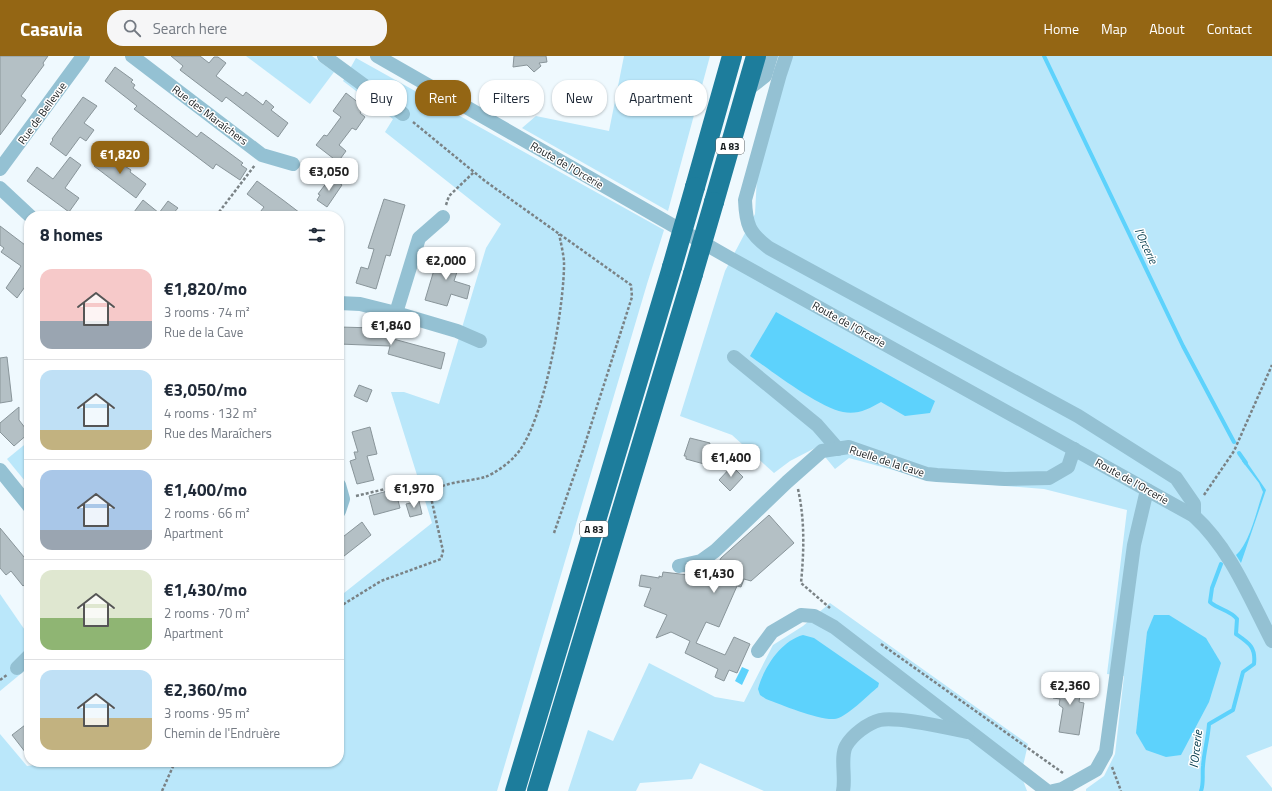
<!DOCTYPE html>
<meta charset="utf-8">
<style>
body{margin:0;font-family:"Titillium Web",sans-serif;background:#f6f6f7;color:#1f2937;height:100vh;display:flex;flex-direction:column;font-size:15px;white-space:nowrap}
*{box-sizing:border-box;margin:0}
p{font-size:13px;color:#747a83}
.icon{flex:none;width:22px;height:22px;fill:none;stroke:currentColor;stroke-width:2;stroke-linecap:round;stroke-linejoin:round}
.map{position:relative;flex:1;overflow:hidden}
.drawer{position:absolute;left:24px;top:155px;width:320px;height:556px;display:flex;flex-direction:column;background:#fff;border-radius:16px;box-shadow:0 1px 3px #0004}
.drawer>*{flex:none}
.top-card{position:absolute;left:356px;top:24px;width:380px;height:36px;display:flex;gap:8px}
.price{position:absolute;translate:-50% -34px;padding:0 9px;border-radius:8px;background:#fff;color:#222;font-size:13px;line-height:26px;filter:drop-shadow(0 1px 2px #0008)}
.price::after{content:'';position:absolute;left:50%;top:24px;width:12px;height:9px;margin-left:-6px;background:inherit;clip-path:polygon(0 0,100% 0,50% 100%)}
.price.selected{background:#946614;color:#fff}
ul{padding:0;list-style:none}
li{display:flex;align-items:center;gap:12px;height:100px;padding:0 16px}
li+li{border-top:1px solid #e0e1e3}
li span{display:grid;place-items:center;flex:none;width:112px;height:80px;border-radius:12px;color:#555}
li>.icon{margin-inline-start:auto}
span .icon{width:48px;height:48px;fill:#fffc;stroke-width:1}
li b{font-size:17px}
h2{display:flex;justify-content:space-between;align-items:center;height:48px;padding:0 16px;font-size:17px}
.pill{padding:0 14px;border-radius:16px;background:#fff;box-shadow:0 1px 3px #0004;font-size:14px;line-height:36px}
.pill.selected{background:#946614;color:#fff}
header{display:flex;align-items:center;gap:24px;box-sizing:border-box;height:56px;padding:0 20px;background:#946614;color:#fff}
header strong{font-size:19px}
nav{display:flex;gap:22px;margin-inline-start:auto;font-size:14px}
.search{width:280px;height:36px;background:#f6f6f7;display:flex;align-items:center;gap:10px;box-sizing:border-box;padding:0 14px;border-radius:16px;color:#747a83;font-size:15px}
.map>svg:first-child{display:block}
</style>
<header>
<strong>Casavia</strong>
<div class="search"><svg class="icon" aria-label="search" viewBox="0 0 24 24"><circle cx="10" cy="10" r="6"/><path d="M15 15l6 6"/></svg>Search here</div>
<nav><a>Home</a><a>Map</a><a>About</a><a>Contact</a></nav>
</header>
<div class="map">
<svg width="1272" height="735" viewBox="0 0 1272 735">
<rect width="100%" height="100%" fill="#eff9fe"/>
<g fill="#bae7fa">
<polygon points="246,0 312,0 334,16 310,48"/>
<polygon points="624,0 710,0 668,155 522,72 536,60 609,75"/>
<polygon points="791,0 1272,0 1272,690 1246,700 1272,732 1272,735 1086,735 1086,733 1104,720 1115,698 1124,620 1107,618 1127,454 1044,433 930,424 849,402 835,413 817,391 790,405 774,417 732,379 680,360 725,215 755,158 757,120"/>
<polygon points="356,2 664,174 647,228 497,735 0,735 0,678 27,710 59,706 339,706 339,541 432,467 391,336 404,336 439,348 486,192 501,168 385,76 393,63 343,25"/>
<polygon points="29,385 29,430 7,403"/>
<polygon points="0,538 29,580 29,611 0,635"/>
<polygon points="830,547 1028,688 1021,719 1027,735 764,735 700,707 692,723 640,727 636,735 568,735 588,674 613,685 649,607 715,641 744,646 773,589 803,570"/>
</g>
<g fill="#5dd2fc">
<path d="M776,256L935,345L930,357L905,360L881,346C869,353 857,359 843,356C818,351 773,316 750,300Z"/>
<path d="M1244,402L1266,434L1241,507L1236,499C1250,487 1257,453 1263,436L1259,427L1242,405Z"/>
<polygon points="1154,559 1169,559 1206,582 1221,607 1209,646 1181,699 1166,701 1146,694 1136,677 1147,576"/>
<path d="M803,579L814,582L879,627L878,631C869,638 845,663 834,663C818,664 782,649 766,643L760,639L758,633C764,611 781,585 803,579Z"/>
<polygon points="742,611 749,614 742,629 735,625"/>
</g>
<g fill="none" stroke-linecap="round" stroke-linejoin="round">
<g stroke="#5dd2fc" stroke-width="4">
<polyline points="1044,0 1183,290 1234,386"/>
<polyline points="1239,397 1246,407"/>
<path d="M1201,735C1204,727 1202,718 1203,710C1204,695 1208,683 1209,668L1233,654L1243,616L1254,608C1256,591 1249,587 1236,578L1237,563C1230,554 1219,554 1210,546L1212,532L1221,508"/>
</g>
</g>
<g fill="#b4c0c5" stroke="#89959a">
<polygon points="0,0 48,0 43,7 44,9 21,40 26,44 0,79"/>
<polygon points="171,0 200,0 209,7 214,1 218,1 226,7 216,20 243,40 246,36 263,49 266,44 274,51 271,54 288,67 278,81 226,41 222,46 180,14 183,10"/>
<polygon points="514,0 546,0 547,6 539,7 541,10 534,16 527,9 513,11"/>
<polygon points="115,11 133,24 131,26 135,29 133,32 197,81 201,76 243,107 241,109 247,113 240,124 216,108 213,113 134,53 137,50 105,25"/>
<polygon points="346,37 364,51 360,57 365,61 356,74 352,72 339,89 346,95 338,106 316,89 324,79 327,80 341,61 333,55"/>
<polygon points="83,41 97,50 84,67 94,74 86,85 80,81 66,100 50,88 53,84 52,83"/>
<polygon points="104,97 131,114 130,116 146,128 136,142 94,110"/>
<polygon points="70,101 81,109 65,132 79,142 69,156 27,125 37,111 53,123"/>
<polygon points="331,121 342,129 327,151 317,144 320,139 318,138"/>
<polygon points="257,125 283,144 304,160 257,160 264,151 247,138"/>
<polygon points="384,143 405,149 390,200 386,199 376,233 356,227 361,211 368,213 374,193 368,192"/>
<polygon points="143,144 159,157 168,145 178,152 171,160 131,160"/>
<polygon points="0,170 29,192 29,225 17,242 6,232 21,210 1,196 4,192 0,189"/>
<polygon points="440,194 455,198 453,205 460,207 454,225 470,230 467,243 451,238 447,250 425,244"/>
<polygon points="339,271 376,272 375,278 445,297 441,313 388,298 390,290 339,288"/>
<polygon points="7,301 12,345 0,347 0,302"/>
<polygon points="359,329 372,334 367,346 354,340"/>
<polygon points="19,351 19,364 29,377 14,390 0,376 0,367"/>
<polygon points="370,371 377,398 367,400 374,424 357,428 350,405 356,403 354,396 358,396 352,376"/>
<polygon points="690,382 710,387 704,408 686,403 686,400 684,400"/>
<polygon points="732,410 743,421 730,435 719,424"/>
<polygon points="395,433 400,452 374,459 369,440"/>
<polygon points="419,445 422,458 410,461 406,448"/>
<polygon points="769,459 794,487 751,525 744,523 741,531 737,530 719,571 706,566 696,587 725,599 734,581 750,588 737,617 729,614 724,625 715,621 718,613 685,597 690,585 671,576 656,582 667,559 644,550 651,532 639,530 641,519 659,522 659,520 662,521 663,516 697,520 700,514 702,513 713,517 721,502"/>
<polygon points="362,466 371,479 339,504 339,484"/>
<polygon points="0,472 29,507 29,525 23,530 11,515 6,519 0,512"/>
<polygon points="1067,624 1082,626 1079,646 1084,647 1079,679 1059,676 1063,652 1059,649 1060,643 1053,642 1056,627 1066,629"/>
<polygon points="29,666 29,701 12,679"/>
</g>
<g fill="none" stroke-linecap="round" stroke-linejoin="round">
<g stroke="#7a8285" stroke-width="2.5" stroke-dasharray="3 2" stroke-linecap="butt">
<polyline points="413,66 485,125 631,229 632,241 583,394 554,477"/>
<polyline points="446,149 449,140 474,116"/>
<polyline points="216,160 255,109"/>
<path d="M798,433C805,465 804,495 801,527L830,552"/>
<polyline points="1204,439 1234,395 1272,309"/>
<polyline points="356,440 427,423 430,437"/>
<path d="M339,551L381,525L441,503L443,495L430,437C444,425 468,426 485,421C494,418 509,407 515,400C544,371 565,247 564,205C563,196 561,187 559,178"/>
<polyline points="881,588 1063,717"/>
<polyline points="0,624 7,619"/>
<polyline points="1112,711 1121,735"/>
<polyline points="162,735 175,706"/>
</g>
<g stroke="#94c1d3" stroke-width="14">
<polyline points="132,0 262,99 293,108"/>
<polyline points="324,0 403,58"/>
<path d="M377,0L728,201L1194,460C1231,494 1249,541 1272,585"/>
<path d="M786,0L780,18L745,144C746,169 749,177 769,192L1078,360L1176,422L1194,448V460"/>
<polyline points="747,34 765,20 771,0"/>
<polyline points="0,113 83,0"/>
<polyline points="0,132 30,160"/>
<polyline points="339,247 360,248 396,257 419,182 443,161"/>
<polyline points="396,257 457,275 480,285"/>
<polyline points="734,301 817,369 838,393"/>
<polyline points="0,414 29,450"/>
<polyline points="339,429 343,443 339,455"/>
<polyline points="679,510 701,505 715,495 787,426 822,395 849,391 927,418 937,419 1005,423 1049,422 1068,411 1074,393"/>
<polyline points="758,595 772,576 801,559 814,560 834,571 1047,735"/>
<polyline points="17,612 29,600"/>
<path d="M843,735C846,722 840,701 846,690C852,679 868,667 880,664C898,660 947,672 968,676"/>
<polyline points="1053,735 1062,733 1096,714 1106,696 1134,489 1147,434"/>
</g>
<g stroke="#1d7d9c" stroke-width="20">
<polyline points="695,131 732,0"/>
<polyline points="714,146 756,0"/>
<polyline points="515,735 672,211"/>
<polyline points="537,735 693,218"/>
</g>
<g stroke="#1d7d9c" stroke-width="20">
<polyline points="672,211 695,131"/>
<polyline points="693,218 714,146"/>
</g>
</g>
<g text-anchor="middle" stroke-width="3" stroke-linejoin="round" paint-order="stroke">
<g fill="#fff" stroke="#5c5f61" stroke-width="1">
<rect x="716" y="82" width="28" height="16" rx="3"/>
<rect x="580" y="465" width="28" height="16" rx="3"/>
</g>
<g font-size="10" font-weight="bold" fill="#161b1d">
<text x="730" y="94">A 83</text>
<text x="594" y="477">A 83</text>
</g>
<g font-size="11" fill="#161b1d" stroke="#fff">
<text transform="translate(42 57) rotate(-54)" y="4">Rue de Bellevue</text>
<text transform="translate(210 59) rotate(37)" y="4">Rue des Maraîchers</text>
<text transform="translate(567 109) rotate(30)" y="4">Route de l'Orcerie</text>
<text transform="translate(849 268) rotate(29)" y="4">Route de l'Orcerie</text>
<text transform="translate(887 405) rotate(18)" y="4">Ruelle de la Cave</text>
<text transform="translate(1132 425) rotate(29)" y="4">Route de l'Orcerie</text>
</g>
<g font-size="12" font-style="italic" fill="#01394a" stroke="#fff">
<text transform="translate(1146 190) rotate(65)" y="4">l'Orcerie</text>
<text transform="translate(1196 693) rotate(-83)" y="4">l'Orcerie</text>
</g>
</g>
</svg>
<b class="price selected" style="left:120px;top:119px">€1,820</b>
<b class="price" style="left:329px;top:136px">€3,050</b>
<b class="price" style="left:446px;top:225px">€2,000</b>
<b class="price" style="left:391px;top:290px">€1,840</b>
<b class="price" style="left:731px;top:422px">€1,400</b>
<b class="price" style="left:414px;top:453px">€1,970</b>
<b class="price" style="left:714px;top:538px">€1,430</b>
<b class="price" style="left:1070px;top:650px">€2,360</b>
<div class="top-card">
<a class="pill">Buy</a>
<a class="pill selected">Rent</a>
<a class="pill">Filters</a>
<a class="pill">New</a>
<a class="pill">Apartment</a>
</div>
<section class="drawer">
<h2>8 homes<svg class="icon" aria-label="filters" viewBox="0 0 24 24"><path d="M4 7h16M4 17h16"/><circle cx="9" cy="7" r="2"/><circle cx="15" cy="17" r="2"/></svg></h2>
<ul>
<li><span style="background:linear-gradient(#f6c9c9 65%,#9aa5b1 0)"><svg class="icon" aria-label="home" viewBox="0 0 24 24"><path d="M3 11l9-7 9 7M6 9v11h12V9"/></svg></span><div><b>€1,820/mo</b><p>3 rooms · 74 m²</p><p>Rue de la Cave</p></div></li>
<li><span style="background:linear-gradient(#bfe0f5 75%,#c2b280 0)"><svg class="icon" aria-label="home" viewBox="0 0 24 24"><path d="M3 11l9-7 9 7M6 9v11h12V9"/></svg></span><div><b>€3,050/mo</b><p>4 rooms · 132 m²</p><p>Rue des Maraîchers</p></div></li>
<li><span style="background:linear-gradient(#a9c7e8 75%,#9aa5b1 0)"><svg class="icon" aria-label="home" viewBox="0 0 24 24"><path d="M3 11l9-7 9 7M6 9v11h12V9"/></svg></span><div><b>€1,400/mo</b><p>2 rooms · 66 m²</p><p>Apartment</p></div></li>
<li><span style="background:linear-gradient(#dfe7d0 60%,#8fb573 0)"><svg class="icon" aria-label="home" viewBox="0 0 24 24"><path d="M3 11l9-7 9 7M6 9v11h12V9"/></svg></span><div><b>€1,430/mo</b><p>2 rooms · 70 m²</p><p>Apartment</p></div></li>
<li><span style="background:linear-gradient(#bfe0f5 60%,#c2b280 0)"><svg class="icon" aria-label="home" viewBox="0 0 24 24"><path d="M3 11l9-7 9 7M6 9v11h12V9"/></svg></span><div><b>€2,360/mo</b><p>3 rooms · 95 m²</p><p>Chemin de l'Endruère</p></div></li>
</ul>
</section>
</div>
